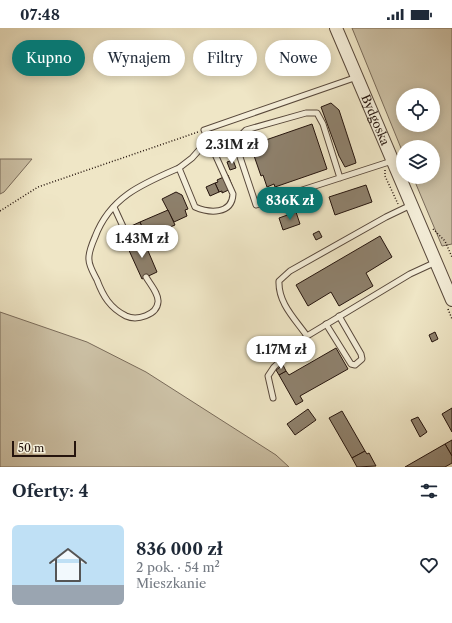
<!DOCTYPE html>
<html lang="pl">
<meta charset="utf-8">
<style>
body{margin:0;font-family:"Libre Caslon Text",serif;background:#f6f6f7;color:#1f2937;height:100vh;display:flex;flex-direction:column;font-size:15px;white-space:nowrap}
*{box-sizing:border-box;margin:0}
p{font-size:13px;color:#747a83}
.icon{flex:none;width:22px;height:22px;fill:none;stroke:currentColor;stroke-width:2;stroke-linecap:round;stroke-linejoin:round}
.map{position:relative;height:439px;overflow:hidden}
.side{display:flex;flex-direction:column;background:#fff;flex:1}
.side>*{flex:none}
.banner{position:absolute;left:12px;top:12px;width:428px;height:36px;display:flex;gap:8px}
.tools{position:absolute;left:396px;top:60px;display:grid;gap:8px}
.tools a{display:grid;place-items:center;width:44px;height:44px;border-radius:50%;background:#fff;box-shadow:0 2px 10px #0003;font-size:20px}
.scale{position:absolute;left:12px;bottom:10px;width:64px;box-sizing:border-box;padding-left:4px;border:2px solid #25140d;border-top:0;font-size:11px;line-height:14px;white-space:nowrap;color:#25140d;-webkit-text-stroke:3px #f5efda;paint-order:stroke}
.price{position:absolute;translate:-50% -34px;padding:0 9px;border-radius:14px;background:#fff;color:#222;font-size:13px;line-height:26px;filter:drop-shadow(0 1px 2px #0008)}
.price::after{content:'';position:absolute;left:50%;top:24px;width:12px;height:9px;margin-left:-6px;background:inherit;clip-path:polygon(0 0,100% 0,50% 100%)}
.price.selected{background:#0f766e;color:#fff}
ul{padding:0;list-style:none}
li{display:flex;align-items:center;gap:12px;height:100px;padding:0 12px}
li+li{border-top:1px solid #e0e1e3}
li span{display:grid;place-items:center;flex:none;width:112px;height:80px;border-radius:6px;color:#555}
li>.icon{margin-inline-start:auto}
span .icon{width:48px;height:48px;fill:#fffc;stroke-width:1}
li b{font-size:17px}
h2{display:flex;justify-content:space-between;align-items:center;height:48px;padding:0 12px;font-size:17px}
.tag{padding:0 14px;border-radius:18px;background:#fff;box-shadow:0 2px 10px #0003;font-size:14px;line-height:36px}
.tag.selected{background:#0f766e;color:#fff}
.status{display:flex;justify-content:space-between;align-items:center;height:28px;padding:0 20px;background:#fff;direction:ltr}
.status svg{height:11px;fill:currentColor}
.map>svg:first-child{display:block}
</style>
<div class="status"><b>07:48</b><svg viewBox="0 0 49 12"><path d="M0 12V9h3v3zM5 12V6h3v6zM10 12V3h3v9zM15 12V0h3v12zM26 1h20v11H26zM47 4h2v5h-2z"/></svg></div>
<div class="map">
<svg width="452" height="439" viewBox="0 0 452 439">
<rect width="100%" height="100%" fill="#efe6c6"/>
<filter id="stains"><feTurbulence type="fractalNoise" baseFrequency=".005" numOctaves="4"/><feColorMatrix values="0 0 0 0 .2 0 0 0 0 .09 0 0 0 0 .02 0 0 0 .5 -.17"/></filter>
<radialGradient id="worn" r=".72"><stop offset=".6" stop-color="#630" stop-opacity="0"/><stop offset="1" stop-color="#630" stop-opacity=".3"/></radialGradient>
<g fill="#cdc2a7" stroke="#796b5a" fill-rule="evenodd">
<path d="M352,0H452V216L442,218L413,149H433V119H403V125ZM403,67H433V97H403Z"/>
<polygon points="0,131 32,131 4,164 0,166"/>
<polygon points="0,284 87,314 146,344 276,427 289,439 0,439"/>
</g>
<g fill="#8e816d" stroke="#25140d">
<polygon points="331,75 339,82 355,131 356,135 345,139 339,128 321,79"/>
<polygon points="312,96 327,141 275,159 274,156 267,159 263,147 261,148 251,119 261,116 260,114"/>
<polygon points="233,132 236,140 230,142 227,134"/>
<polygon points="228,147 233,160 222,165 222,163 219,164 215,155 218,154 217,152"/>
<polygon points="215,155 219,164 210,168 206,159"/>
<polygon points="366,157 372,174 335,187 329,169"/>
<polygon points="176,164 182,167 188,181 185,182 187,188 174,194 162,171"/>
<polygon points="168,182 175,197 146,209 140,194"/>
<polygon points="296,184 300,196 283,202 279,190"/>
<polygon points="140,194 146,209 136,214 129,199"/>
<polygon points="319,203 322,209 316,212 313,206"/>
<polygon points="380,208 392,229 366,245 373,258 339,278 331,264 308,278 296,257"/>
<polygon points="143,211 157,244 142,251 127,218"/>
<polygon points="435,304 438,311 432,314 429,307"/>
<polygon points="336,320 348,341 300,368 303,373 296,377 279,347 286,343 289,347"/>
<polygon points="283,337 286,343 279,347 276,342"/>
<polygon points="452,380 452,404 442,386"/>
<polygon points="308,381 316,392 295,407 287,396"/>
<polygon points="342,383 365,423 352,430 329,390"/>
<polygon points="418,389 427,404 420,409 411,392"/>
<polygon points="452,412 452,428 445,416"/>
<polygon points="445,416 452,428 452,435 445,439 405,439"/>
<polygon points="365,423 367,426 369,425 376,438 357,439 352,430"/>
</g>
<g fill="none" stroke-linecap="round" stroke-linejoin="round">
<defs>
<g id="service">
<path d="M208,112L192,130L179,140L195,179C209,185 232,187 233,166L204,102L357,49"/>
<polyline points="340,150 323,96 317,85 306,85 246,102 237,111 237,120 256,177 392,133"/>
<polyline points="114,179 131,216"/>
<path d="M146,249C150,256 159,266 158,274C157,287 137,293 126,288C110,280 103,268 97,252C94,246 89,238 89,232C88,225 92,216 95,209C110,169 142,156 179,140"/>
<polyline points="326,296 351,336 355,337 362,331 361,326 339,288"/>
<path d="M307,308C295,291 278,275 279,253L290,243L386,189L411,177"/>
<polyline points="273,370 268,348 274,339 307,308 410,246 436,234"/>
</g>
<g id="tertiary">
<path id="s1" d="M336,0L452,272"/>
</g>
</defs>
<use href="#service" stroke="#58483b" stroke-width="7"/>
<use href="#tertiary" stroke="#58483b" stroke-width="14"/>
<g stroke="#25140d" stroke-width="1.5" stroke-dasharray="1 2" stroke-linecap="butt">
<polyline points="385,142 385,148 398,176"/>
<polyline points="0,183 38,159 198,104"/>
<polyline points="433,201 445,213 452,229"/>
<polyline points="448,281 452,291"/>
</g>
<use href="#service" stroke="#f5efda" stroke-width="5"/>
<use href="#tertiary" stroke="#f5efda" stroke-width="12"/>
</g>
<g text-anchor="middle" stroke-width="3.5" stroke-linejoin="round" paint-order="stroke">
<g font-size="12" fill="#25140d" stroke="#f5efda">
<text dy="4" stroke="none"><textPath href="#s1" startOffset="100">Bydgoska</textPath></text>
</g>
</g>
<rect width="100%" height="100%" filter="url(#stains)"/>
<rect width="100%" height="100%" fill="url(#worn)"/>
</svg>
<div class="tools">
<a><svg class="icon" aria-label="locate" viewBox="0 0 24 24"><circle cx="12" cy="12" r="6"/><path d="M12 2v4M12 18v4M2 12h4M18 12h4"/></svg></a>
<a><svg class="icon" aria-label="layers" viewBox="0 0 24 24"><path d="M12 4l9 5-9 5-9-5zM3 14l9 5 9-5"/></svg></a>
</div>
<div class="scale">50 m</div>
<b class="price" style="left:232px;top:137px">2.31M zł</b>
<b class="price selected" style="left:290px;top:193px">836K zł</b>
<b class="price" style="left:142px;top:231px">1.43M zł</b>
<b class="price" style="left:281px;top:342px">1.17M zł</b>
<div class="banner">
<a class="tag selected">Kupno</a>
<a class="tag">Wynajem</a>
<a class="tag">Filtry</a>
<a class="tag">Nowe</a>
</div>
</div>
<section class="side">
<h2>Oferty: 4<svg class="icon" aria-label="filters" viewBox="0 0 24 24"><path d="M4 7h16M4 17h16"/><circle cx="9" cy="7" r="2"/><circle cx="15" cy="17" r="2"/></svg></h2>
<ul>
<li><span style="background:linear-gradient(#bfe0f5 75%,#9aa5b1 0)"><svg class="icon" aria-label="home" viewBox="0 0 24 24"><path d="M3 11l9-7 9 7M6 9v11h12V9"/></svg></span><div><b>836 000 zł</b><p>2 pok. · 54 m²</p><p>Mieszkanie</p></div><svg class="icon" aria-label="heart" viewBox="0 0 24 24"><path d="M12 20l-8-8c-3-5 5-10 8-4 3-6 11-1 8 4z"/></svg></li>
</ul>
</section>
